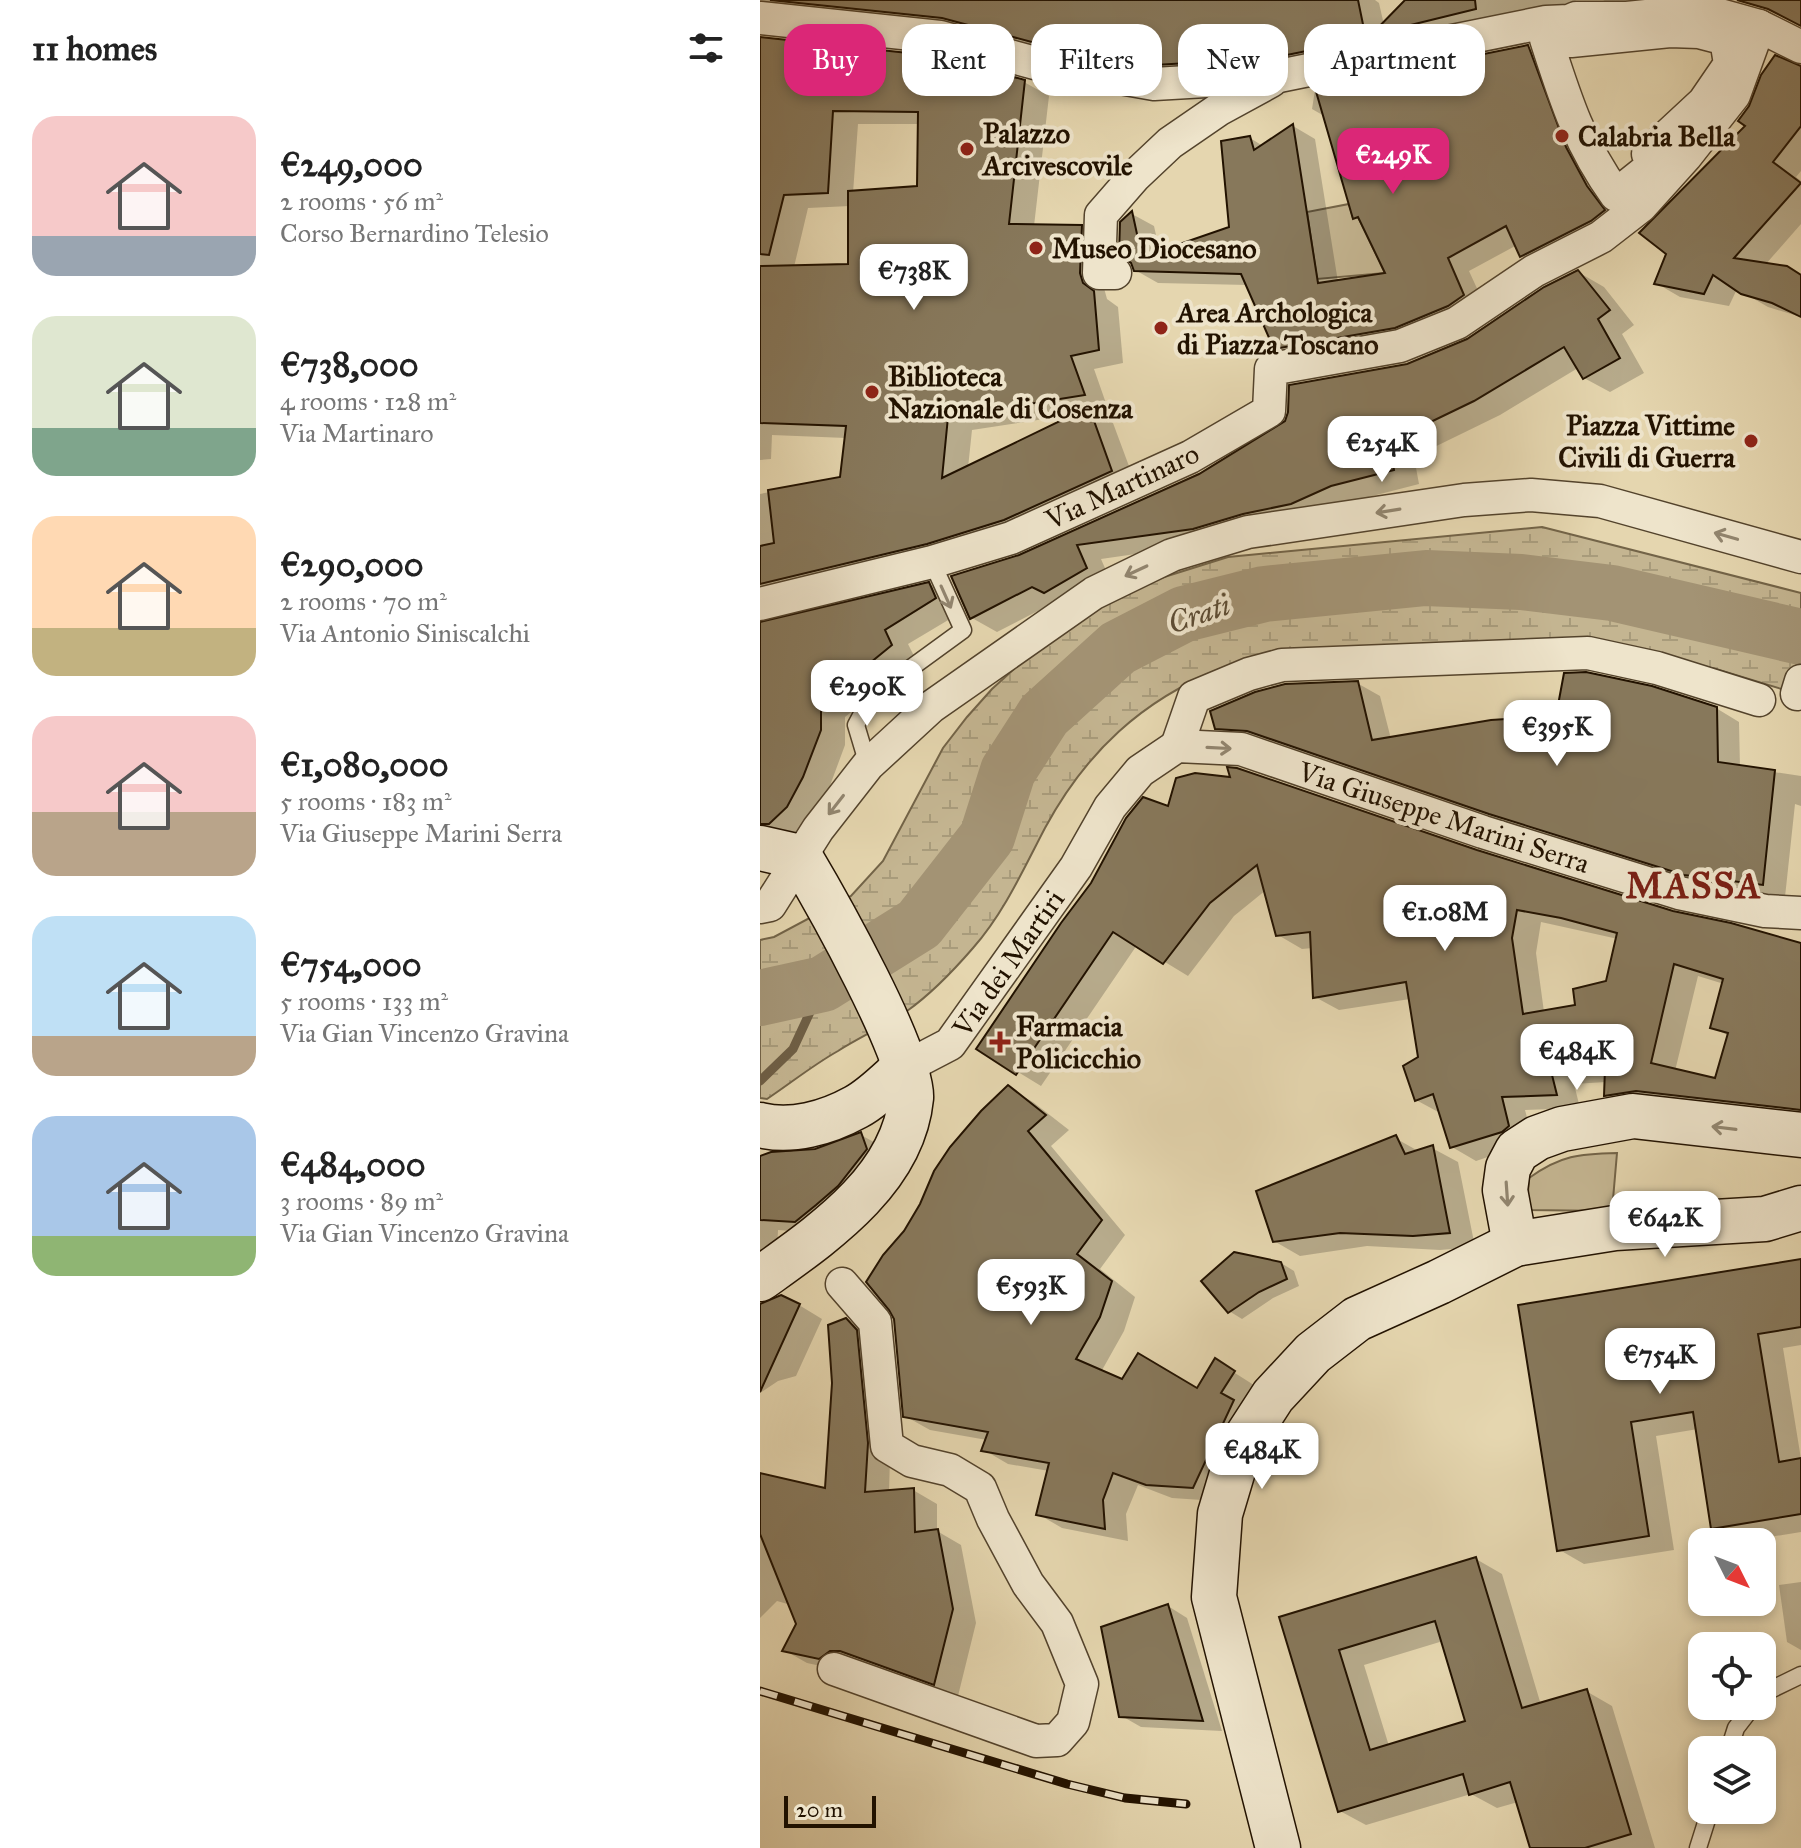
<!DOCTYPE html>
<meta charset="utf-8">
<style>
body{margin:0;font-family:"IM FELL Great Primer",serif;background:#f2f2f2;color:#222;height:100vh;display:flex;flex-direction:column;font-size:30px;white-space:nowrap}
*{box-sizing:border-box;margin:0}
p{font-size:26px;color:#767676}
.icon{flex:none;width:44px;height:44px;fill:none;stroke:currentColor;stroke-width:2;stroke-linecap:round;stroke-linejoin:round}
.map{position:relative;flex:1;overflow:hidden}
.panel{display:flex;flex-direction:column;background:#fff;width:760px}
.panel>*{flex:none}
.hud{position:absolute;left:24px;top:24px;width:760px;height:72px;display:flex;gap:16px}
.needle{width:52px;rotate:132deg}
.controls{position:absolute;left:928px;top:1528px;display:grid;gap:16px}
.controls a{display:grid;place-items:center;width:88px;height:88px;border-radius:16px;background:#fff;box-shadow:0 4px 12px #0003;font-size:40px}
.scale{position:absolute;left:24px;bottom:20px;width:92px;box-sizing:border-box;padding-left:8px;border:4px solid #221200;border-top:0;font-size:22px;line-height:28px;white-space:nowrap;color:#221200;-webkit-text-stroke:6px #eee4cb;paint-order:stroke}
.price{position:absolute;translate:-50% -68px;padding:0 18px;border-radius:16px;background:#fff;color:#222;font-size:26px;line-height:52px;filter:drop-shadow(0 2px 4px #0008)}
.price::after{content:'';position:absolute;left:50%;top:48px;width:24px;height:18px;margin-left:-12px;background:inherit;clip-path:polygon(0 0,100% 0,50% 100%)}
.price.on{background:#db2777;color:#fff}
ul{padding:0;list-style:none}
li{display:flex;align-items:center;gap:24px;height:200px;padding:0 32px}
li span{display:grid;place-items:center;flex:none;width:224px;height:160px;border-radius:24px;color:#555}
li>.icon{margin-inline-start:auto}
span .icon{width:96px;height:96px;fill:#fffc;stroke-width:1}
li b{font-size:34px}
h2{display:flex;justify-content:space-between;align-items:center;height:96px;padding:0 32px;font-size:34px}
.pill{padding:0 28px;border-radius:24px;background:#fff;box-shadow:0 4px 12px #0003;font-size:28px;line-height:72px}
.pill.on{background:#db2777;color:#fff}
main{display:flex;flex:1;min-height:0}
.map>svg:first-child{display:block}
</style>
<main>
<section class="panel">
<h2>11 homes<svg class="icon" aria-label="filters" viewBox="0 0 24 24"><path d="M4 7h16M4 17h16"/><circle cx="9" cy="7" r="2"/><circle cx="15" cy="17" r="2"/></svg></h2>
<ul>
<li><span style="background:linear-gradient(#f6c9c9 75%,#9aa5b1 0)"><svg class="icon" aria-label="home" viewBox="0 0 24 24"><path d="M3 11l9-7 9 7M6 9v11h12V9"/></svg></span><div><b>€249,000</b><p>2 rooms · 56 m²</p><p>Corso Bernardino Telesio</p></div></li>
<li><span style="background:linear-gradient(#dfe7d0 70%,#7fa58c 0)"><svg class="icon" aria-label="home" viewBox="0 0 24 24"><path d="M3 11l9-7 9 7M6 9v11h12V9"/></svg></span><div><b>€738,000</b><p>4 rooms · 128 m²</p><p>Via Martinaro</p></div></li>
<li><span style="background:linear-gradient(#ffd9b3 70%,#c2b280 0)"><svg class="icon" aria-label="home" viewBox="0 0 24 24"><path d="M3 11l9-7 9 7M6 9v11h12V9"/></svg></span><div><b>€290,000</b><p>2 rooms · 70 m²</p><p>Via Antonio Siniscalchi</p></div></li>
<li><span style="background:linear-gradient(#f6c9c9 60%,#b9a48a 0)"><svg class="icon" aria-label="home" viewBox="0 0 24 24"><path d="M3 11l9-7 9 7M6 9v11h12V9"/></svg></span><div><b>€1,080,000</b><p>5 rooms · 183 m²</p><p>Via Giuseppe Marini Serra</p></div></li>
<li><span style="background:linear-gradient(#bfe0f5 75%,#b9a48a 0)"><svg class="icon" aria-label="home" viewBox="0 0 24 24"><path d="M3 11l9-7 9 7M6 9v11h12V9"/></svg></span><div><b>€754,000</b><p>5 rooms · 133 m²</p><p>Via Gian Vincenzo Gravina</p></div></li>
<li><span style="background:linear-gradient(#a9c7e8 75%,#8fb573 0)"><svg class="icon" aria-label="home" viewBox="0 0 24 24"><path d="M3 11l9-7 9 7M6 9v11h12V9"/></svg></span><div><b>€484,000</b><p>3 rooms · 89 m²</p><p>Via Gian Vincenzo Gravina</p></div></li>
</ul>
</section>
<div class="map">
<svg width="1041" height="1848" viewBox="0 0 1041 1848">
<defs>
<pattern id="wetland-marsh" width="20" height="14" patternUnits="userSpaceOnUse" patternTransform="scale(2)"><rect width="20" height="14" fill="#c4b591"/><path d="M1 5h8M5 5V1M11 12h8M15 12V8" fill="none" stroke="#a89b7b"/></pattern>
</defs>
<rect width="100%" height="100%" fill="#e5d6af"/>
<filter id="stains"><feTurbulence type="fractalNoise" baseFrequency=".0025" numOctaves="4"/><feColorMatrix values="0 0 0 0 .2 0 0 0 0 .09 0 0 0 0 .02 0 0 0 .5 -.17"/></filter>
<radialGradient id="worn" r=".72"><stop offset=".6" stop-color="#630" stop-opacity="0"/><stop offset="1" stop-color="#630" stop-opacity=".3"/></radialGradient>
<path fill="url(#wetland-marsh)" stroke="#736448" stroke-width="2" d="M782,527L1041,593V695L956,669L815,642L462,668C382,700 326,752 285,828C264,868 244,913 213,948C194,970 171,994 147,1011C125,1026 100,1037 78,1051C53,1065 31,1083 7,1099L0,1098V940L14,937L91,896L123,861L183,748L207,717L232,689L263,661L339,607L401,578L468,557Z"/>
<g fill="#c4b591" stroke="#736448" stroke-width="2">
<polygon points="589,204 593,218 598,217 625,273 557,279 547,212"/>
<path d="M857,1153L852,1211L767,1210L769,1178C801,1155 819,1154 857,1153Z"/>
</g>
<g fill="#0003" fill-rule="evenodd">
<polygon points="0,0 615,0 619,3 624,25 648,0 816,0 812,5 633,52 421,78 0,12"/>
<polygon points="843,0 909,0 858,9"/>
<path d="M0,39L264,82L289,96L274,226L321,227L346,241L344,288L347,299L358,307L363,363L334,369L348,409L332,411L353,423L376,485L6,614V624L169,584L194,599L200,613L148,644L156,660L85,717V745L68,791L51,821L32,837L0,835V494L164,463L86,438L12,435L11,459L0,460ZM98,124H160L159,188L93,193ZM90,206V266L34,267L48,208ZM318,414L208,468L212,430Z"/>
<polygon points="768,47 790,60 866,223 784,269 762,256 757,245 709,271 726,308 538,361 515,348 488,285 398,283 375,270 372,214 394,226 400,253 472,228 490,138 503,146 533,126 555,139 578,282 628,275 603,222 595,217 566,117 552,109 555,90"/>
<polygon points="1041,68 1041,171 1036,177 1041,181 1041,224 1005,265 1041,276 1041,317 1008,307 977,289 969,306 920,297 896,283"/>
<polygon points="818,272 844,287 874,325 862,334 884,373 850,392 824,378 818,368 740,415 654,457 659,484 597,500 558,517 459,542 341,559 351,582 299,600 237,632 212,618 260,557 440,475 648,366 708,341"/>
<polygon points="597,683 620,696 631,739 956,708 979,722 980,767 1041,776 1041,806 1035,804 1025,897 949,887 480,741 457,727"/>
<path d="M409,809L716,852L913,913L1041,945V1120L869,1109L846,1095V1082L814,1084L820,1108L765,1110L773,1140L766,1144L716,1161L692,1147L682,1114L656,1100L660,1058L650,999L579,1010L555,997L553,948L542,949L518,935L506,890L474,916L428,976L377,945L281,1086L219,1048ZM781,922L858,939L847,982L818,1007L784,1012L776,953ZM938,976L964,984L952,1027L969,1036L957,1081L915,1071Z"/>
<polygon points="248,1088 273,1102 309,1130 291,1146 365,1235 340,1269 375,1297 364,1331 341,1372 363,1382 438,1390 456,1361 497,1387 457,1501 412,1498 378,1485 366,1514 368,1541 302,1528 278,1514 289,1471 248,1464 224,1450 227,1440 170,1430 145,1416 145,1232"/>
<polygon points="101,1135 121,1146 56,1233 18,1230 17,1253 0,1253 0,1155 40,1154"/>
<polygon points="635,1138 660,1152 672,1148 698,1162 715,1247 680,1250 607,1246 540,1256 514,1241"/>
<polygon points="1041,1261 1041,1345 1023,1348 1041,1459 1041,1532 978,1542 953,1528 938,1429 896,1436 914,1550 824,1564 798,1549 760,1307"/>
<polygon points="521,1263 534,1271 539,1286 513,1298 482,1319 469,1311"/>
<polygon points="0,1305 39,1305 62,1319 36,1376 18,1381 0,1393"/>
<polygon points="86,1320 109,1333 130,1458 129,1492 153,1490 177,1504 177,1531 201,1545 216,1623 198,1696 47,1663 24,1650 38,1624 31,1605 17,1601 0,1618 0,1475 67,1490"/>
<path d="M716,1559L742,1574L781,1705L826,1691L852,1706L895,1848H772L758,1802L737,1808L711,1794L606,1825L580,1811L522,1618ZM683,1641L707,1722L629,1746L604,1665Z"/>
<polygon points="1041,1582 1041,1650 1027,1642 1019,1585"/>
<polygon points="408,1606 427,1618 462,1731 381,1727 360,1715"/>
</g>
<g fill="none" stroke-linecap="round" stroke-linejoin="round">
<polyline stroke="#6f5f46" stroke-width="9" points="0,1081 33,1049 63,984"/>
<polyline stroke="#a39374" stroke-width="56" points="0,998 63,984 159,924 227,837 248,771 284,715 358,648 424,614 504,594 666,578 761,582 852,593 1041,637"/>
</g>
<g fill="#87785b" stroke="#221200" stroke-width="2" fill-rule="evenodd">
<polygon points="10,0 598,0 606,39 512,58 395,65 279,44 182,18"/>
<polygon points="645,0 715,0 716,9 618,33 619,36 607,39"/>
<polygon points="977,0 1041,0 1041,26 1008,9"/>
<polygon points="0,37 176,56 265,80 249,224 322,225 320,273 323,283 334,291 339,350 311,356 325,395 188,417 182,478 329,407 352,471 244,520 167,544 0,584 0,546 14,543 8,490 80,477 86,426 0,423 0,266 88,264 88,191 157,186 158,112 73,111 68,193 24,195 9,255 0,254"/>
<polygon points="768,45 806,147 827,186 845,210 831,221 760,257 746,226 688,258 704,295 688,306 635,328 514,349 481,274 374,271 371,263 359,255 360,222 372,211 382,257 469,227 461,141 490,136 494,150 533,124 558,283 625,273 598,217 593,219 555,88"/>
<polygon points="1015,55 1041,66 1041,126 1013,162 1041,183 974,258 1027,266 1041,275 1041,317 1012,303 981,294 953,275 944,294 894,284 906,254 879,233 985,126 978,121 989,106 1001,75"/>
<polygon points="818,270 850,310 838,319 860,358 823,379 804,347 714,401 629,442 634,470 571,486 531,504 483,514 433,529 317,545 327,568 284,593 272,587 210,619 191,576 259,555 439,474 525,421 528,412 529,385 647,364 707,339 784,287"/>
<polygon points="169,582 176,598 125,630 132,645 61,703 61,730 43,777 27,807 9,824 0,824 0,622"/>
<polygon points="826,672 892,686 957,707 958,762 1015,770 1003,885 924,875 729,814 487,731 455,729 450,711 495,692 525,684 598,681 612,740 731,720 796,716 804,673"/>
<path d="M467,767L477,768L717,850L913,911L971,923L1041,943V1110L876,1091L844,1096L845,1068L791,1071L797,1095L742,1097L749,1126L742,1132L690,1148L673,1094L655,1101L643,1066L658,1057L646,982L553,998L550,932L516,936L497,865L450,903L403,964L353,932L256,1075L216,1049L301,923L331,883L366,818L383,797L408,806L416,778L435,773L470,777ZM757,910L801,918L857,933L846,981L813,989L815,1005L763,1014L752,938ZM914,964L963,979L950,1028L968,1033L955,1078L891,1063Z"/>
<polygon points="248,1085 286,1115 268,1131 342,1220 317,1254 352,1281 340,1317 316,1359 362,1379 378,1353 437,1388 455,1358 475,1371 461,1393 474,1400 433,1488 386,1485 353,1473 343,1500 345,1529 276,1515 289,1463 221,1451 228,1432 143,1417 134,1319 129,1310 106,1282 123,1255 144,1231 160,1204 174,1171 190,1147 221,1111"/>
<polygon points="101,1132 107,1149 78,1186 56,1205 35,1222 0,1220 0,1156 11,1152 55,1149"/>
<polygon points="636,1135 645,1154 673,1145 690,1233 653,1236 580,1233 513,1242 496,1191"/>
<polygon points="474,1252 521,1262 527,1279 499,1292 468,1313 441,1281"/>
<polygon points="1041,1259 1041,1327 998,1334 1019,1462 1041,1458 1041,1514 951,1529 933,1412 871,1422 889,1536 797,1551 758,1305"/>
<polygon points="21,1295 40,1304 0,1392 0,1304"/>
<polygon points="86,1318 97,1330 108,1443 105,1492 154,1488 155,1532 178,1529 193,1609 174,1685 80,1651 70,1651 59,1659 22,1651 36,1624 0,1534 0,1473 65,1488 72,1383 68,1325"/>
<path d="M716,1557L762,1708L827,1689L871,1834L825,1848H770L750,1782L709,1795L703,1774L578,1812L519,1617ZM675,1621L705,1721L610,1750L579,1650Z"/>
<polygon points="408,1604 443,1721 359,1717 341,1627"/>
</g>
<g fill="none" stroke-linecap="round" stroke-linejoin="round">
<defs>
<g id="lane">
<polyline points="108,765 96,725 111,697 203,630 172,562"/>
<polyline points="1002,1694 1041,1675"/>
<polyline points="969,1750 976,1728 993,1706"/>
<polyline points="938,1848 950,1810"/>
</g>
<g id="street">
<polyline points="0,18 180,37 275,63 394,84 514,77 786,22 809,21 816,18 867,18 942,10 999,26 1041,47"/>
<path d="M910,31L939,32L966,39L970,64L944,102L888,154L896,163L856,195C819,144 805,98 786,39L811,41Z"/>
<polyline points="355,273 339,273 341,215 375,176 410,143 458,110 511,81"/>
<polyline points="0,604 172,562 251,538 430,457 509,411 511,369 640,346 697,323 774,271 841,237 881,206 926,156 974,95 999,26"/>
<polyline points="1037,694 1041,681"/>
<polyline points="417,746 434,697 489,674 522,665 828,653 897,668 999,700"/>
<polyline points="0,907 10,905 58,829 108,765 171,707 334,593 412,555 488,532 704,500 771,495 840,501 1041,557"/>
<polyline points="144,1068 190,1044 316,867 350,807 380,771 417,746 481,749 723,832 919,893 1005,911 1041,913"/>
<polyline points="74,1669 276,1741 297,1740 313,1722 322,1684 297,1623 268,1584 233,1519 220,1488 190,1470 152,1461 127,1446 115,1322 82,1284"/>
</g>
<g id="secondary">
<path d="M0,848L40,857C65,899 154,1056 151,1098C143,1181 61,1235 0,1279"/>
<path d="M0,1125C31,1133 67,1123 96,1107C113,1098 129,1081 144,1068"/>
<polyline points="755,1244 745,1190 748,1168 757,1151 777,1138 802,1129 873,1116 1041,1135"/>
<polyline points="518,1848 454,1597 460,1514 480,1447 513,1396 553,1353 597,1319 679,1282 755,1244 855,1228 1005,1219 1041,1208"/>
</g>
</defs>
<use href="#lane" stroke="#53432c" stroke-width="19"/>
<use href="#street" stroke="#53432c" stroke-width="35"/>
<use href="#secondary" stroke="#221200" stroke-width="47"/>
<use href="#lane" stroke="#eee4cb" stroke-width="16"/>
<use href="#street" stroke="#eee4cb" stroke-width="32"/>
<use href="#secondary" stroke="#eee4cb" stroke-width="44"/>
<defs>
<polyline id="rail" points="0,1691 307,1784 365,1798 426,1804"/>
</defs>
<use href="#rail" stroke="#221200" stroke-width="9"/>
<use href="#rail" stroke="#eee4cb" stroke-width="6" stroke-dasharray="18" stroke-linecap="butt"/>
</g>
<defs><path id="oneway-shaft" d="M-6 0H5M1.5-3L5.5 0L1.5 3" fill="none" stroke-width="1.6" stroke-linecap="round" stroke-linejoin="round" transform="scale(2)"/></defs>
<g stroke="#928670">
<use href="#oneway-shaft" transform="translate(628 511) rotate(171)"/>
<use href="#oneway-shaft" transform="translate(966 536) rotate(-164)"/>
<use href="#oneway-shaft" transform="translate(376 571) rotate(155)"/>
<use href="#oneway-shaft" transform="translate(186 597) rotate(66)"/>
<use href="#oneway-shaft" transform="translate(459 748) rotate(3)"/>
<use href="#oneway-shaft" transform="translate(76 805) rotate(128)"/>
<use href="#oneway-shaft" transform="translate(964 1128) rotate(-173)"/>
<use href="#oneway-shaft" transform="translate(747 1194) rotate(86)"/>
</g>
<g fill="#8f2418" stroke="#eee4cb" stroke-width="3">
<circle cx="802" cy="136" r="8"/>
<circle cx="207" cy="149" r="8"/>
<circle cx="276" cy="248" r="8"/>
<circle cx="401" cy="328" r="8"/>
<circle cx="112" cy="392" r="8"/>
<circle cx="991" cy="441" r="8"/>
<path d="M236 1030h8v8h8v8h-8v8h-8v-8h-8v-8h8z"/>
</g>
<g text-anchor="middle" stroke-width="8" stroke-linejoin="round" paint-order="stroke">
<g font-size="28" font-weight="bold" fill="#221200" stroke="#eee4cb" text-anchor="start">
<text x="223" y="143">Palazzo<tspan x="223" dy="32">Arcivescovile</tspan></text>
<text x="818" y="146">Calabria Bella</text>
<text x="292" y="258">Museo Diocesano</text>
<text x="417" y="322">Area Archologica<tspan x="417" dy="32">di Piazza Toscano</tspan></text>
<text x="128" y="386">Biblioteca<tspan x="128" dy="32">Nazionale di Cosenza</tspan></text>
<text x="975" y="435" text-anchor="end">Piazza Vittime<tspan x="975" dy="32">Civili di Guerra</tspan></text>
<text x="256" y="1036">Farmacia<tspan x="256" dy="32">Policicchio</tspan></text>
</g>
<g font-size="28" fill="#221200" stroke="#eee4cb">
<text transform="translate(362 486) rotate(-25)" y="10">Via Martinaro</text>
<text transform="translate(684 817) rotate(18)" y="10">Via Giuseppe Marini Serra</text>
<text transform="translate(248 963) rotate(-55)" y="10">Via dei Martiri</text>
</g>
<g font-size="30" font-style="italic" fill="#5c4c34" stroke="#eee4cb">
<text transform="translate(439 614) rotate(-19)" y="10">Crati</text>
</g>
<g font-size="36" font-weight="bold" letter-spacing="2" fill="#7a1f14" stroke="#eee4cb">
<text x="934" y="898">MASSA</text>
</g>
</g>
<rect width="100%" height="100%" filter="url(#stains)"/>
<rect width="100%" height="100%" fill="url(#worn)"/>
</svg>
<div class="controls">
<a><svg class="needle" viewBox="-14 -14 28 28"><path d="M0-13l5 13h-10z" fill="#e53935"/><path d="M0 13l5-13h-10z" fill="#767676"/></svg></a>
<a><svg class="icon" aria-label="locate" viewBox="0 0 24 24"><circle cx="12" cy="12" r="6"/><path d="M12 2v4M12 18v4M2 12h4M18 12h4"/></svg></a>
<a><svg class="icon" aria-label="layers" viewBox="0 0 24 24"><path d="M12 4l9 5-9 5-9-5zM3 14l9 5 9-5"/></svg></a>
</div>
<div class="scale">20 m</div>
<b class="price on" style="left:633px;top:196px">€249K</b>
<b class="price" style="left:154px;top:312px">€738K</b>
<b class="price" style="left:622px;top:484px">€254K</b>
<b class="price" style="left:107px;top:728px">€290K</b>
<b class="price" style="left:797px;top:768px">€395K</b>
<b class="price" style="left:685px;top:953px">€1.08M</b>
<b class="price" style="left:817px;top:1092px">€484K</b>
<b class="price" style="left:905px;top:1259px">€642K</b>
<b class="price" style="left:271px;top:1327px">€593K</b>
<b class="price" style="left:900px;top:1396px">€754K</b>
<b class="price" style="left:502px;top:1491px">€484K</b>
<div class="hud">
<a class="pill on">Buy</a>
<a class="pill">Rent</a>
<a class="pill">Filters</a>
<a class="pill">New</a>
<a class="pill">Apartment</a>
</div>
</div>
</main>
